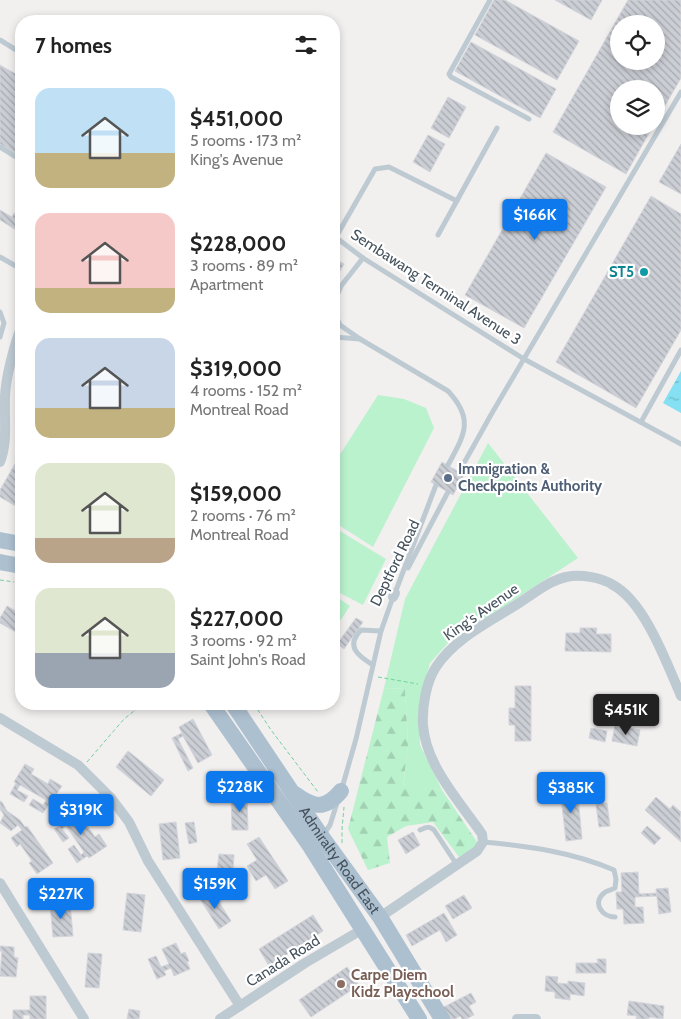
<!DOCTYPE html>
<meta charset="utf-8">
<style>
body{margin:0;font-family:Cabin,sans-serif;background:#f6f6f6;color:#222;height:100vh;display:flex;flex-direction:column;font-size:19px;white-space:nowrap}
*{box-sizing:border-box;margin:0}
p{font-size:16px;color:#767676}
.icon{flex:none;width:28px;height:28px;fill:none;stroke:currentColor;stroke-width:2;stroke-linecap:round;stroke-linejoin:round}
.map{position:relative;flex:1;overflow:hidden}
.panel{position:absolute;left:15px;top:15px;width:325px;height:695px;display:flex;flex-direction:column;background:#fff;border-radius:20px;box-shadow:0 2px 8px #0003}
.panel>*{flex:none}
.tools{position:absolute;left:610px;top:15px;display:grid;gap:10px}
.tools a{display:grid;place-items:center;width:55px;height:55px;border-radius:50%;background:#fff;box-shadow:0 2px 8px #0003;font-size:25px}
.price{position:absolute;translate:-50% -42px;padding:0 11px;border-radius:5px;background:#0d79ed;color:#fff;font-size:16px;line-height:32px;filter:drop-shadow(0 1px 2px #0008)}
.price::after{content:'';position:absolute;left:50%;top:30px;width:15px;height:11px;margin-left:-8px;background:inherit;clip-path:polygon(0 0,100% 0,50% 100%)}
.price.active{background:#222;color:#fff}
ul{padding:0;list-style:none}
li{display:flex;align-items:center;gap:15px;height:125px;padding:0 20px}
li span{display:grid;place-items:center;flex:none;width:140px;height:100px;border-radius:15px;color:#555}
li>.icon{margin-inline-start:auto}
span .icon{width:60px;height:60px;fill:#fffc;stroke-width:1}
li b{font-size:21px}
h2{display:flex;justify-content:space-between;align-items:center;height:60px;padding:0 20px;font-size:21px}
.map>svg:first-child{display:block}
</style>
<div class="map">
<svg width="681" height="1019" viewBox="0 0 681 1019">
<defs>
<pattern id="forest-firs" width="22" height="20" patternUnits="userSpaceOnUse" patternTransform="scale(1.25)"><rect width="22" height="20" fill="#baf2cd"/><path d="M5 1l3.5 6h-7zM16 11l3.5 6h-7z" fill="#a1d1b2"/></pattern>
<pattern id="water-ripples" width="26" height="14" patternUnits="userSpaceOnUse" patternTransform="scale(1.25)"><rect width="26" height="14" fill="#84e0f2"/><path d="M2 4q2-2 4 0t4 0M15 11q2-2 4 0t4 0" fill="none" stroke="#6eb8c7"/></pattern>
<pattern id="building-back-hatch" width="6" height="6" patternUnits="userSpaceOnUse" patternTransform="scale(1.25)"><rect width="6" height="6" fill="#cbced4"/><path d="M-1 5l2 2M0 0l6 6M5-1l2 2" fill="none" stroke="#a7aaaf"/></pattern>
</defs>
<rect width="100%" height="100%" fill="#f2efef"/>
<g fill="#baf2cd">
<polygon points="378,395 404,399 426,408 434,428 373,547 334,522 334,464"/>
<polygon points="488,443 578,558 447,644 430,663 419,702 420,745 442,790 403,788 408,745 405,689 384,688 405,599"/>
<polygon points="335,528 386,559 363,605 334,590 334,553 336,550"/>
<polygon points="334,595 350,606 336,627 334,625"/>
</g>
<polygon fill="url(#forest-firs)" points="384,688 405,689 408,745 403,787 442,790 479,845 459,857 433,822 406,826 387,837 390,863 368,870 348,829"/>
<polygon fill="url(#water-ripples)" points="681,371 681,413 663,403"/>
<g fill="url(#building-back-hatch)" stroke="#d2d5db" fill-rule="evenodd">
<polygon points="494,0 505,0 579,41 557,80 475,35"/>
<polygon points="555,0 602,0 591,20"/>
<path d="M628,0H681V78L656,121V89H619V126H653L626,174L553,132ZM619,24H656V61H619Z"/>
<polygon points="471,42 556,89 540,118 455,71"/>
<polygon points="0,65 21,77 21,156 0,144"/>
<polygon points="448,97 466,107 449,138 431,128"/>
<polygon points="428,135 445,144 430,172 413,162"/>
<polygon points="681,144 681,194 659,182"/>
<polygon points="546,153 606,187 524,328 465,295"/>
<polygon points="651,196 681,214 681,330 636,408 556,362"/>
<polygon points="0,210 12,217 14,213 20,216 21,214 21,233 0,220"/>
<polygon points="334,258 344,264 334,281"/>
<polygon points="19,457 21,459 21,509 0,497 0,490"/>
<polygon points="442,462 464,475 453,495 431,482"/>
<polygon points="7,606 21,614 21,635 0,623 0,618"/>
<polygon points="356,618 363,622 344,649 337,644"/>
<polygon points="580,628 597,628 596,634 611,634 611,652 565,651 566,633 580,633"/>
<polygon points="515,686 531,686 531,741 515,741 515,725 509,725 509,708 515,708"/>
<polygon points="193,719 212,755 198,763 183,736 178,739 193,768 188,771 172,738 182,733 179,727"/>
<polygon points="615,725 640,730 637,746 612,741"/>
<polygon points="591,728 607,731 605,742 589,738"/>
<polygon points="128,751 164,780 151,796 116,767"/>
<polygon points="25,764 34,769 31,774 48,784 50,779 62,786 43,813 29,805 33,799 43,805 46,800 20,785 17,790 28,796 24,802 10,794 16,783 14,782"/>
<polygon points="577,787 582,839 566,841 560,788"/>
<polygon points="231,795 247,795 248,830 232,830"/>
<polygon points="656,797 670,809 673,805 681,812 680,818 681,842 645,810"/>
<polygon points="0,801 2,802 7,811 20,820 25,827 27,826 53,863 37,874 29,863 32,861 20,844 17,847 11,838 22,830 18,825 11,831 0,823 4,815 0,809"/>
<polygon points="607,803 610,826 599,827 596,805"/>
<polygon points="81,809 88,819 84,821 95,837 99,834 107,846 89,858 87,856 77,863 68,849 74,845 81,855 84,852 66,826 62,829 69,838 63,842 54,829 64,823 63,821"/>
<polygon points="176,822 180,858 163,860 159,824"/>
<polygon points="194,822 197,842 189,844 185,823"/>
<polygon points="647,826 661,838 654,845 641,833"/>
<polygon points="413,832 420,845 406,854 398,840"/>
<polygon points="259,837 288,881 275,889 266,875 256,881 247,866 257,860 247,844"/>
<polygon points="219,854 234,855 233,871 217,870"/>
<polygon points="638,872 639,894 657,893 657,896 635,897 635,907 643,907 644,923 624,924 623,909 617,909 616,892 622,892 621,873"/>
<polygon points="668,888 671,912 659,914 656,889"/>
<polygon points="212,891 231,921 219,929 200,899"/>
<polygon points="127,893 145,895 141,932 123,930"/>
<polygon points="464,895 472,908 453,919 445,906"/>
<polygon points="70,903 73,936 53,937 50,904"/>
<polygon points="444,913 457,935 446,942 440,930 412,946 406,935"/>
<polygon points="313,915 323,931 269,966 259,949"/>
<polygon points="176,943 181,954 185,952 189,961 187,962 190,969 174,976 171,968 164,971 166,975 157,979 148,959 156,956 161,967 169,964 162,949"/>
<polygon points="0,946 14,947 14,957 18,958 16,977 0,976 2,951 0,951"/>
<polygon points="88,953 102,954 99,988 85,987"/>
<polygon points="597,959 606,959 606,973 576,973 576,963 598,963"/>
<polygon points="347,967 359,985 311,1017 299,1000"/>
<polygon points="546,976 558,977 557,983 568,984 568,981 585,983 584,996 570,994 570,1000 555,998 555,992 545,991"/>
<polygon points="471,993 476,1002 469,1006 474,1015 466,1019 462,1019 460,1016 455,1019 448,1019 442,1008"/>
<polygon points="30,996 46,996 46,1019 30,1019 30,1015 23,1015 23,1019 13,1019 13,1010 30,1010"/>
<polygon points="629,1001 664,1006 663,1019 649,1017 649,1019 636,1019 637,1016 627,1015"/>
<polygon points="129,1009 140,1011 139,1019 127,1019"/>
</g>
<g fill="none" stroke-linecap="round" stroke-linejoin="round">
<g stroke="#70d29e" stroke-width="1" stroke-dasharray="4 2.5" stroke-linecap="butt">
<polyline points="0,580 14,582"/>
<polyline points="378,677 418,684"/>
<polyline points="254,704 271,730 318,792"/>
<polyline points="87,762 124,719 143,704"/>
<polyline points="342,843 342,829 344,807"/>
</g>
<g stroke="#becad2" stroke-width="5">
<polyline points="490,0 449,74 451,77 529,119"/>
<polyline points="0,40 21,53"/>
<polyline points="0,147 21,160"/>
<polyline points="438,235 497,128"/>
<polyline points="334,236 363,258 524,359 681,444"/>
<polyline points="336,237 375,169 389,167 457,201"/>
<polyline points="0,257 21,269"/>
<path d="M363,258L341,286L336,298V316L340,325L360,339L448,391C475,420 464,435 448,465"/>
<polyline points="0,312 4,323 0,337"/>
<polyline points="334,337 360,339"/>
<polyline points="641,422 681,350"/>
<polyline points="459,472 492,413 681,92"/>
<polyline points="408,568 448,492"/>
<polyline points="18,569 21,583"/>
<polyline points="395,593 436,485"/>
<path d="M373,665C358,656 345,646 361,630L381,631"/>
<polyline points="342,788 356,739 381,631 393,597"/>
<path d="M420,830C426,827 429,826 434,830L457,865"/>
<polyline points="324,834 330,825 337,803"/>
<path d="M483,842C528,846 572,852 614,870L616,879L615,888C612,890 607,890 604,893C592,903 602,917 615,917"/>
</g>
<g stroke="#becad2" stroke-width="10">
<path d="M0,462C8,442 4,418 5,396C6,376 14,346 21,328"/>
<polyline points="393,597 395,593"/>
<polyline points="0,718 78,765 111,798 129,822 148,861 240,1006"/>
<polyline points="0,883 84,1019"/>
<path d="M380,917L477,851L483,842L482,834C460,802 426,766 423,725C422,707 426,682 436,667C454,639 489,622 516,605C532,595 548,581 566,577C580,574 601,577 613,585C645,602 667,664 681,696"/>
<polyline points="220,1019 305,963 363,929"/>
<polyline points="517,1019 536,1019"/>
</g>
<g stroke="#adc0d0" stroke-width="16">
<polyline points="0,540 21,544"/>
<polyline points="0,562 21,566"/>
<polyline points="211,704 310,846 419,1019"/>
<path id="s1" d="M233,704L322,837L380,917L442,1019"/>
<path d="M295,794C314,808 325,810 341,791"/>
</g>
</g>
<circle fill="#0f9aa8" stroke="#fff" stroke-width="2" cx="644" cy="272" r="5"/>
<circle fill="#5c6f8a" stroke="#fff" stroke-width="2" cx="448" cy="478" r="5"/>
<circle fill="#8d6e63" stroke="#fff" stroke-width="2" cx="341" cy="984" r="5"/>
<g text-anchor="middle" stroke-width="4.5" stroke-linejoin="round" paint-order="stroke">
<g font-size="15" font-weight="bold" fill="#0d838f" stroke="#fff" text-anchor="end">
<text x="634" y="277">ST5</text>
</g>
<g font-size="15" fill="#46535e" stroke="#fff">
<text transform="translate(436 287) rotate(33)" y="5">Sembawang Terminal Avenue 3</text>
<text transform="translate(395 563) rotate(-64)" y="5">Deptford Road</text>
<text transform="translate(481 612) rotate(-35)" y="5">King's Avenue</text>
<text dy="5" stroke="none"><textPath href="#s1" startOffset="189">Admiralty Road East</textPath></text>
<text transform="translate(283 961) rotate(-32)" y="5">Canada Road</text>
</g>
<g font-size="15" font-weight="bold" fill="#4e5e75" stroke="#fff" text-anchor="start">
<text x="458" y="474">Immigration &amp;<tspan x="458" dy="17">Checkpoints Authority</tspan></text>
</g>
<g font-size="15" font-weight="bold" fill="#785e54" stroke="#fff" text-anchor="start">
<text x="351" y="980">Carpe Diem<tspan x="351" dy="17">Kidz Playschool</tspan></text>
</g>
</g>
</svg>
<div class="tools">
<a><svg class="icon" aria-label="locate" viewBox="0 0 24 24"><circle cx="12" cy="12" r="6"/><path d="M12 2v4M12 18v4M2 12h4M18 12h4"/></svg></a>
<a><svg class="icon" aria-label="layers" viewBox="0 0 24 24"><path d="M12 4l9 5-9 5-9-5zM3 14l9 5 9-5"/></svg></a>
</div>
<b class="price" style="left:535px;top:241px">$166K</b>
<b class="price active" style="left:626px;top:736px">$451K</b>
<b class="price" style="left:240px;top:813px">$228K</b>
<b class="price" style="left:571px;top:814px">$385K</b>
<b class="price" style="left:81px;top:836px">$319K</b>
<b class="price" style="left:215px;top:910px">$159K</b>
<b class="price" style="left:61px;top:920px">$227K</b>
<section class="panel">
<h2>7 homes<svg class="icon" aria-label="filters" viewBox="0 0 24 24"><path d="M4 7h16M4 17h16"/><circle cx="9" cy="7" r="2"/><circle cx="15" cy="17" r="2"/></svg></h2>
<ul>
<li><span style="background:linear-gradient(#bfe0f5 65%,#c2b280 0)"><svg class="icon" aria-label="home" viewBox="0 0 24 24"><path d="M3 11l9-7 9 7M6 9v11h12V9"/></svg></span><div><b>$451,000</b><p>5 rooms · 173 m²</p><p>King's Avenue</p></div></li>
<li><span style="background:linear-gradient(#f6c9c9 75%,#c2b280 0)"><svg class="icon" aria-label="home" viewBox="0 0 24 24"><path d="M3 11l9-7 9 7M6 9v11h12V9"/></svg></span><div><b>$228,000</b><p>3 rooms · 89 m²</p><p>Apartment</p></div></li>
<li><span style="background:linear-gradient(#c9d6e8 70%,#c2b280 0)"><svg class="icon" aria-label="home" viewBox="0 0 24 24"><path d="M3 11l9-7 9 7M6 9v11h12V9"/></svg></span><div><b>$319,000</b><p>4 rooms · 152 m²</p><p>Montreal Road</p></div></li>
<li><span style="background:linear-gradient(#dfe7d0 75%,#b9a48a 0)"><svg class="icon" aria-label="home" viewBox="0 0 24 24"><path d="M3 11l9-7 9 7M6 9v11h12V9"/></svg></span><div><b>$159,000</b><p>2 rooms · 76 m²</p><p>Montreal Road</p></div></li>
<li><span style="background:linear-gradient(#dfe7d0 65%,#9aa5b1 0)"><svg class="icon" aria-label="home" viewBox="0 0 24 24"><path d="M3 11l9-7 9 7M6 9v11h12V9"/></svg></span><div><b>$227,000</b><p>3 rooms · 92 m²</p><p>Saint John's Road</p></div></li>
</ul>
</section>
</div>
